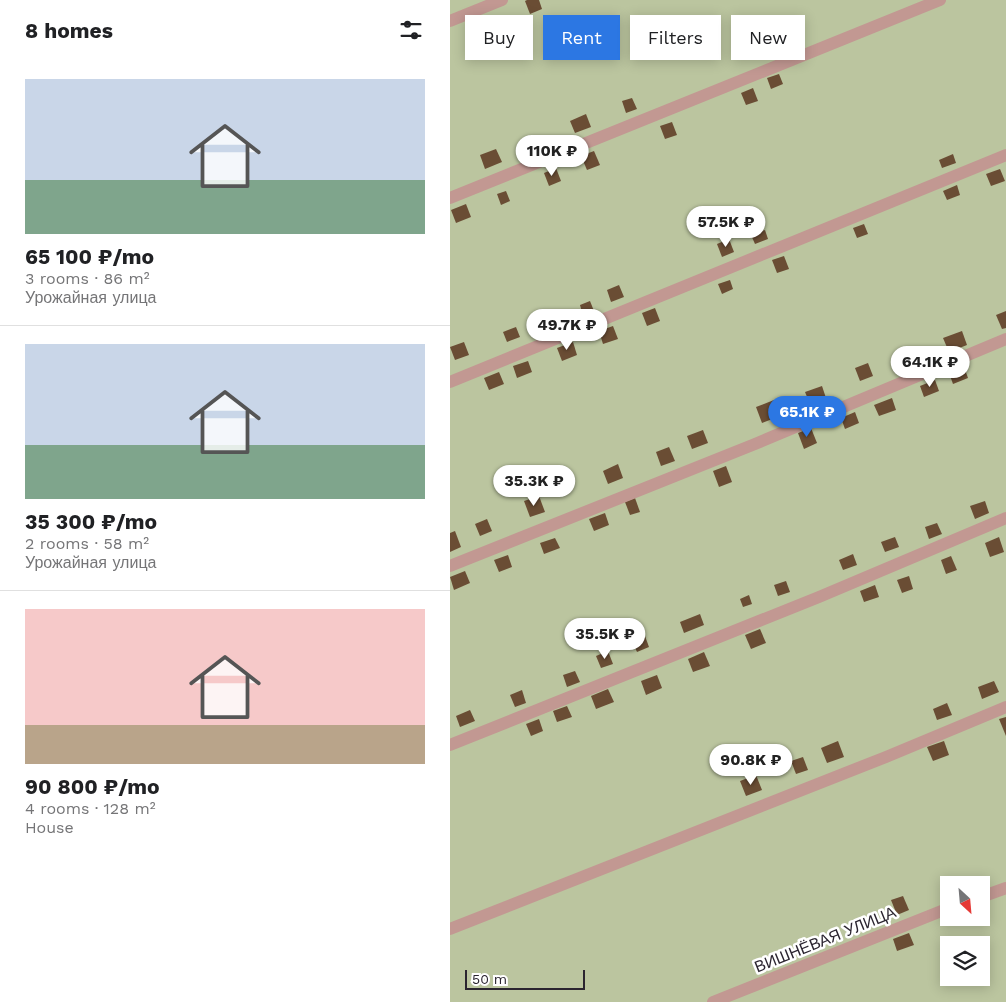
<!DOCTYPE html>
<meta charset="utf-8">
<style>
body{margin:0;font-family:"Work Sans",sans-serif;background:#f6f6f6;color:#202124;height:100vh;display:flex;flex-direction:column;font-size:19px;white-space:nowrap}
*{box-sizing:border-box;margin:0}
p{font-size:16px;color:#757577}
.icon{flex:none;width:28px;height:28px;fill:none;stroke:currentColor;stroke-width:2;stroke-linecap:round;stroke-linejoin:round}
.map{position:relative;flex:1;overflow:hidden}
.side{display:flex;flex-direction:column;background:#fff;width:450px}
.side>*{flex:none}
.guide{position:absolute;left:15px;top:15px;width:465px;height:45px;display:flex;gap:10px}
.needle{width:32px;rotate:154deg}
.controls{position:absolute;left:490px;top:876px;display:grid;gap:10px}
.controls a{display:grid;place-items:center;width:50px;height:50px;border-radius:0px;background:#fff;box-shadow:0 2px 12px #0003;font-size:25px}
.scale{position:absolute;left:15px;bottom:12px;width:120px;box-sizing:border-box;padding-left:5px;border:2px solid #2b2530;border-top:0;font-size:14px;line-height:18px;white-space:nowrap;color:#2b2530;-webkit-text-stroke:4px #fff;paint-order:stroke}
.price{position:absolute;translate:-50% -42px;padding:0 11px;border-radius:18px;background:#fff;color:#222;font-size:16px;line-height:32px;filter:drop-shadow(0 1px 2px #0008)}
.price::after{content:'';position:absolute;left:50%;top:30px;width:15px;height:11px;margin-left:-8px;background:inherit;clip-path:polygon(0 0,100% 0,50% 100%)}
.price.on{background:#2c77e3;color:#fff}
ul{padding:0;list-style:none}
li{display:grid;align-content:center;gap:10px;height:265px;padding:0 25px}
li+li{border-top:1px solid #e0e0e0}
li span{display:grid;place-items:center;height:155px;border-radius:0px;color:#555}
li>.icon{margin-inline-start:auto}
span .icon{width:90px;height:90px;fill:#fffc;stroke-width:1}
li b{font-size:21px}
h2{display:flex;justify-content:space-between;align-items:center;height:60px;padding:0 25px;font-size:21px}
.pill{padding:0 18px;border-radius:0px;background:#fff;box-shadow:0 2px 12px #0003;font-size:18px;line-height:45px}
.pill.on{background:#2c77e3;color:#fff}
main{display:flex;flex:1;min-height:0}
.map>svg:first-child{display:block}
</style>
<main>
<section class="side">
<h2>8 homes<svg class="icon" aria-label="filters" viewBox="0 0 24 24"><path d="M4 7h16M4 17h16"/><circle cx="9" cy="7" r="2"/><circle cx="15" cy="17" r="2"/></svg></h2>
<ul>
<li><span style="background:linear-gradient(#c9d6e8 65%,#7fa58c 0)"><svg class="icon" aria-label="home" viewBox="0 0 24 24"><path d="M3 11l9-7 9 7M6 9v11h12V9"/></svg></span><div><b>65 100 ₽/mo</b><p>3 rooms · 86 m²</p><p>Урожайная улица</p></div></li>
<li><span style="background:linear-gradient(#c9d6e8 65%,#7fa58c 0)"><svg class="icon" aria-label="home" viewBox="0 0 24 24"><path d="M3 11l9-7 9 7M6 9v11h12V9"/></svg></span><div><b>35 300 ₽/mo</b><p>2 rooms · 58 m²</p><p>Урожайная улица</p></div></li>
<li><span style="background:linear-gradient(#f6c9c9 75%,#b9a48a 0)"><svg class="icon" aria-label="home" viewBox="0 0 24 24"><path d="M3 11l9-7 9 7M6 9v11h12V9"/></svg></span><div><b>90 800 ₽/mo</b><p>4 rooms · 128 m²</p><p>House</p></div></li>
</ul>
</section>
<div class="map">
<svg width="556" height="1002" viewBox="0 0 556 1002">
<rect width="100%" height="100%" fill="#f5e9ff"/>
<path fill="#bbc59f" fill-rule="evenodd" d="M0,0H556V1002H0ZM499,885H531V918H499ZM499,945H531V978H499Z"/>
<g fill="#6a4d34">
<polygon points="77,0 89,0 92,9 80,14 75,1"/>
<polygon points="329,74 333,84 321,89 317,78"/>
<polygon points="303,88 308,101 296,105 291,93"/>
<polygon points="182,98 187,109 176,113 172,101"/>
<polygon points="136,114 141,127 125,133 120,121"/>
<polygon points="222,122 227,135 215,139 210,126"/>
<polygon points="94,138 98,149 86,153 82,143"/>
<polygon points="46,149 52,162 35,169 30,155"/>
<polygon points="144,151 150,165 137,170 131,156"/>
<polygon points="503,154 506,163 492,168 489,160"/>
<polygon points="106,168 111,181 99,186 94,173"/>
<polygon points="550,169 555,181 541,186 536,174"/>
<polygon points="507,185 510,195 497,200 493,191"/>
<polygon points="56,191 60,201 51,205 47,194"/>
<polygon points="16,204 21,217 6,223 1,210"/>
<polygon points="414,224 418,234 407,238 403,228"/>
<polygon points="315,230 318,239 305,244 301,235"/>
<polygon points="279,239 284,252 272,257 267,244"/>
<polygon points="334,256 339,269 327,273 322,260"/>
<polygon points="280,280 283,289 272,294 268,284"/>
<polygon points="169,285 174,297 161,302 157,290"/>
<polygon points="140,301 144,311 133,316 130,305"/>
<polygon points="205,308 210,321 197,326 192,313"/>
<polygon points="556,311 556,328 552,329 546,315"/>
<polygon points="109,312 112,321 102,325 99,316"/>
<polygon points="163,326 168,339 153,344 149,331"/>
<polygon points="66,327 70,337 57,342 53,332"/>
<polygon points="512,331 517,345 499,352 493,338"/>
<polygon points="14,342 19,355 5,360 0,347"/>
<polygon points="123,342 127,355 112,361 107,348"/>
<polygon points="465,349 469,361 455,366 450,355"/>
<polygon points="78,361 82,372 67,378 63,366"/>
<polygon points="418,363 423,376 410,381 405,368"/>
<polygon points="513,364 518,378 503,384 498,370"/>
<polygon points="49,372 54,384 39,390 34,378"/>
<polygon points="485,380 489,391 474,397 470,386"/>
<polygon points="372,386 376,398 360,404 355,392"/>
<polygon points="442,398 446,410 429,416 424,405"/>
<polygon points="324,400 330,416 312,423 306,407"/>
<polygon points="405,412 409,423 395,429 391,418"/>
<polygon points="361,428 367,443 354,449 348,433"/>
<polygon points="253,430 258,443 242,449 237,436"/>
<polygon points="219,447 225,461 211,466 206,452"/>
<polygon points="168,464 173,478 158,484 153,471"/>
<polygon points="276,466 282,482 269,487 263,471"/>
<polygon points="89,496 95,512 80,517 74,501"/>
<polygon points="185,498 190,512 180,515 175,502"/>
<polygon points="535,501 539,513 525,519 520,506"/>
<polygon points="155,513 159,525 144,531 139,519"/>
<polygon points="37,519 42,531 30,536 25,524"/>
<polygon points="487,523 492,534 479,539 475,527"/>
<polygon points="5,531 11,547 0,552 0,533"/>
<polygon points="445,537 449,547 435,552 431,542"/>
<polygon points="549,537 554,552 540,557 535,543"/>
<polygon points="105,538 110,548 94,554 90,543"/>
<polygon points="403,554 407,565 393,570 389,560"/>
<polygon points="58,555 62,567 49,572 44,560"/>
<polygon points="501,556 507,570 496,574 491,560"/>
<polygon points="15,571 20,583 4,590 0,577"/>
<polygon points="459,576 463,589 452,593 447,580"/>
<polygon points="336,581 340,592 328,596 324,585"/>
<polygon points="425,585 429,597 414,602 410,591"/>
<polygon points="299,595 302,604 293,607 290,599"/>
<polygon points="250,614 254,625 234,633 230,622"/>
<polygon points="310,629 316,643 301,649 295,635"/>
<polygon points="195,636 199,647 187,652 182,641"/>
<polygon points="158,651 163,664 151,668 146,656"/>
<polygon points="254,652 260,666 243,672 238,659"/>
<polygon points="125,671 130,682 117,687 113,675"/>
<polygon points="207,675 212,688 196,695 191,681"/>
<polygon points="544,681 549,692 532,699 528,687"/>
<polygon points="158,689 164,702 146,709 141,696"/>
<polygon points="72,690 76,703 65,707 60,695"/>
<polygon points="497,703 502,715 487,720 483,709"/>
<polygon points="117,706 122,717 107,722 103,711"/>
<polygon points="20,710 25,721 10,727 6,716"/>
<polygon points="556,717 556,736 549,719"/>
<polygon points="89,719 93,731 81,736 76,724"/>
<polygon points="388,741 394,757 377,763 371,748"/>
<polygon points="494,741 499,755 483,761 477,747"/>
<polygon points="353,757 358,770 346,774 341,761"/>
<polygon points="306,775 312,790 296,796 290,781"/>
<polygon points="453,896 459,910 447,915 441,900"/>
<polygon points="459,933 464,945 447,951 443,939"/>
</g>
<g fill="none" stroke-linecap="round" stroke-linejoin="round">
<g stroke="#c29892" stroke-width="12">
<polyline points="0,21 52,0"/>
<polyline points="0,198 490,0"/>
<polyline points="0,382 556,155"/>
<polyline points="0,566 305,444 556,339"/>
<polyline points="0,745 369,597 556,518"/>
<polyline points="531,897 556,888"/>
<polyline points="0,929 436,757 556,707"/>
<polyline points="263,1002 499,908"/>
</g>
</g>
<g text-anchor="middle" stroke-width="5" stroke-linejoin="round" paint-order="stroke">
<g font-size="16" fill="#2b2530" stroke="#fff">
<text transform="translate(375 939) rotate(-22)" y="6">ВИШНЁВАЯ УЛИЦА</text>
</g>
</g>
</svg>
<div class="controls">
<a><svg class="needle" viewBox="-14 -14 28 28"><path d="M0-13l5 13h-10z" fill="#e53935"/><path d="M0 13l5-13h-10z" fill="#757577"/></svg></a>
<a><svg class="icon" aria-label="layers" viewBox="0 0 24 24"><path d="M12 4l9 5-9 5-9-5zM3 14l9 5 9-5"/></svg></a>
</div>
<div class="scale">50 m</div>
<b class="price" style="left:102px;top:177px">110K ₽</b>
<b class="price" style="left:276px;top:248px">57.5K ₽</b>
<b class="price" style="left:117px;top:351px">49.7K ₽</b>
<b class="price" style="left:480px;top:388px">64.1K ₽</b>
<b class="price on" style="left:357px;top:438px">65.1K ₽</b>
<b class="price" style="left:84px;top:507px">35.3K ₽</b>
<b class="price" style="left:155px;top:660px">35.5K ₽</b>
<b class="price" style="left:301px;top:786px">90.8K ₽</b>
<div class="guide">
<a class="pill">Buy</a>
<a class="pill on">Rent</a>
<a class="pill">Filters</a>
<a class="pill">New</a>
</div>
</div>
</main>
